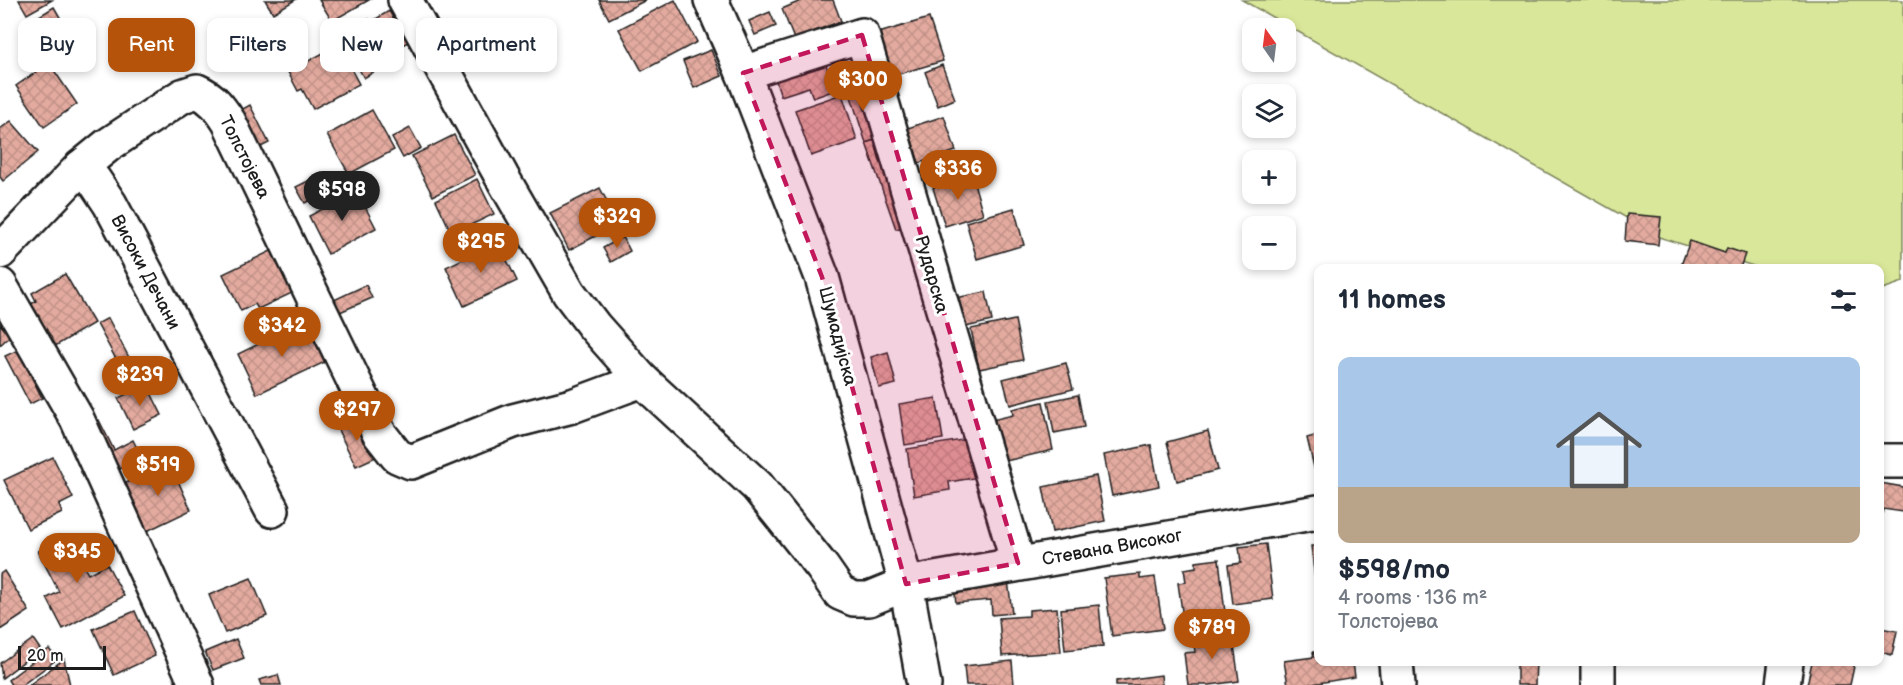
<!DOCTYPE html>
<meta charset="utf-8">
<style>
body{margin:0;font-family:"Balsamiq Sans",sans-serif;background:#f6f6f7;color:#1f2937;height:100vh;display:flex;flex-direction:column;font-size:22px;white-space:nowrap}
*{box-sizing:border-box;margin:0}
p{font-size:20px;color:#747a83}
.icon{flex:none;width:33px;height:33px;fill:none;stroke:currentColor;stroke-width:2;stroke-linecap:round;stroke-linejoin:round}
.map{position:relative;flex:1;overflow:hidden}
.details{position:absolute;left:1314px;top:264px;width:570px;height:402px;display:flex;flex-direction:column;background:#fff;border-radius:12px;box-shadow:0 3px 9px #0003}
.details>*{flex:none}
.hud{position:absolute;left:18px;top:18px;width:570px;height:54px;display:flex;gap:12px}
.needle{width:39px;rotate:346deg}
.fabs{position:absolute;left:1242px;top:18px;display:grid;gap:12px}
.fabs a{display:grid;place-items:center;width:54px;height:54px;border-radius:12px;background:#fff;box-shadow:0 3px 9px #0003;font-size:30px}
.scale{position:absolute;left:18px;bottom:15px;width:88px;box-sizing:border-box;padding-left:6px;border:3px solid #1c1c1c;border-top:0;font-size:16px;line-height:21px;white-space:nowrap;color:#1c1c1c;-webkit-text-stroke:4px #fff;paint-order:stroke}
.price{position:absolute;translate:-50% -51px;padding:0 14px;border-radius:21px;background:#b45309;color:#fff;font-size:20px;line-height:39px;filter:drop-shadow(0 2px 3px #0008)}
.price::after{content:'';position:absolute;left:50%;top:36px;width:18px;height:14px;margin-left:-9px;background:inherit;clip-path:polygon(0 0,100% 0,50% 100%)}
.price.selected{background:#222;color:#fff}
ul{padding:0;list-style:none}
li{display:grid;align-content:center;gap:12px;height:318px;padding:0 24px}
li span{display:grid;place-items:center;height:186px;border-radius:12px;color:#555}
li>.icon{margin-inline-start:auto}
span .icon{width:108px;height:108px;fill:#fffc;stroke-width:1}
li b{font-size:26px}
h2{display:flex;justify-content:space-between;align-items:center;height:72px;padding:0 24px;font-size:26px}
.chip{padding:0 21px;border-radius:12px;background:#fff;box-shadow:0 3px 9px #0003;font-size:21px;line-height:54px}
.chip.selected{background:#b45309;color:#fff}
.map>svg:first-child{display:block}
</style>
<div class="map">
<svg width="1903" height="685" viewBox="0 0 1903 685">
<defs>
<pattern id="building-cross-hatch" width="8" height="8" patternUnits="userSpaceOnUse" patternTransform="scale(1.5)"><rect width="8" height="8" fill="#e3aa9f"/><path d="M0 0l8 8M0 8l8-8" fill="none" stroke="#c29288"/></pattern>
</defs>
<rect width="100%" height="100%" fill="#fff"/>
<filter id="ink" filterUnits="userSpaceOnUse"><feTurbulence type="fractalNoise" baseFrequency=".0167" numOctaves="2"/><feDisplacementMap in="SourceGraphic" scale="12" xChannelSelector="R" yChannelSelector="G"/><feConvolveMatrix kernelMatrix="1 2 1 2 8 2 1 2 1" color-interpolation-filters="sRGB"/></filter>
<g filter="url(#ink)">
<polygon fill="#d9e79a" stroke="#7a825b" stroke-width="1.5" points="1242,0 1903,0 1903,282 1880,290 1880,268 1760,268 1662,238"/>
<g fill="url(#building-cross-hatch)" stroke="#1c1c1c" stroke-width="1.5">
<polygon points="19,0 52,0 27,14"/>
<polygon points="265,0 295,0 273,13"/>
<polygon points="319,0 369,0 332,21"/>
<polygon points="599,0 646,0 609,19"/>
<polygon points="675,0 697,42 642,71 619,29"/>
<polygon points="803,0 833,0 841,21 794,39 782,9"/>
<polygon points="54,7 65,26 47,37 36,18"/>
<polygon points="389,11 408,42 389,53 393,60 364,78 340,36 369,19 371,22"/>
<polygon points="770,12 776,26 755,35 749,21"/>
<polygon points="929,18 943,61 885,78 872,35"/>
<polygon points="338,45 359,84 313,109 302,89 298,91 288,72"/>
<polygon points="711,50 722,76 694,88 683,61"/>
<polygon points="824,59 835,90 813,98 809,87 781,96 774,75"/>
<polygon points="49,63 77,104 44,127 16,86"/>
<polygon points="942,65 955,99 938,106 925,72"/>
<polygon points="860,80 880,138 866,143 847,84"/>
<polygon points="842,94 857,140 811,156 795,110"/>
<polygon points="250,105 269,143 253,151 234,114"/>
<polygon points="372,110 394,150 349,174 327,135"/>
<polygon points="944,116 956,151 919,163 908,128"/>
<polygon points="11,121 38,152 3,181 0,177 0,129"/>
<polygon points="410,128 421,148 403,158 392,138"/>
<polygon points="454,135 475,175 433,196 412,156"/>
<polygon points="880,138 910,225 896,229 866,143"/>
<polygon points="320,175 328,191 305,203 296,187"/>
<polygon points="972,176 983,214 945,226 933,188"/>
<polygon points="477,179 494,214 452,234 436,200"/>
<polygon points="600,188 619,224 569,250 550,213"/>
<polygon points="357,191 376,228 328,254 309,216"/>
<polygon points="1014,208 1024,245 977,259 966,222"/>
<polygon points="1627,214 1661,217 1658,245 1625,241"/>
<polygon points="623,237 630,251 611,262 603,248"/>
<polygon points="1690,241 1725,253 1727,248 1745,254 1740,268 1692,268 1681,265"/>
<polygon points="498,242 517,281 464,306 446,267"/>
<polygon points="273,250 292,293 258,309 255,304 241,311 223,274"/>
<polygon points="65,274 94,323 52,348 28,306 36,301 32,293"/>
<polygon points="366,285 372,298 340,312 334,300"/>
<polygon points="986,292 992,321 961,328 955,298"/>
<polygon points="108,318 142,382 131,387 97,324"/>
<polygon points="1015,320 1023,360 979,369 971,329"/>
<polygon points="306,321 325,362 257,394 238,354"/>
<polygon points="0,324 10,336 0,345"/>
<polygon points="18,350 42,398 30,404 5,356"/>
<polygon points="888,352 896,384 879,388 871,357"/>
<polygon points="1066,363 1073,389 1010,405 1003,379"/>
<polygon points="147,385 162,415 133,429 118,398"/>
<polygon points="1078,395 1084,427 1054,433 1048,401"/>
<polygon points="936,398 943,439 905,445 899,404"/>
<polygon points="1043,402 1053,450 1001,462 992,420 1013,415 1012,409"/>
<polygon points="358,418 376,457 356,466 337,428"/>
<polygon points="99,420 114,450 133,440 142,458 110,474 86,427"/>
<polygon points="1208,431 1218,470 1177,481 1167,442"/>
<polygon points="1318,435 1318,480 1317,480 1307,438"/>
<polygon points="968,439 974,478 949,482 950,490 914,496 907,449"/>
<polygon points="1151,445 1159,486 1112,496 1104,455"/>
<polygon points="53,457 73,498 59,505 62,513 28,529 4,480"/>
<polygon points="170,463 191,510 147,531 125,483"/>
<polygon points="1096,476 1105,521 1052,532 1043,487"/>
<polygon points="1880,483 1903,487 1903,512 1883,509 1880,531"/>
<polygon points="67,536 88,574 107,564 124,596 63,629 47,598 59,592 38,551"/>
<polygon points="1266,544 1273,599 1233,604 1228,565 1241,563 1239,547"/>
<polygon points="1311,546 1318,546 1318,595 1317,596"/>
<polygon points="1219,559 1225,613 1183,618 1178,583 1186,582 1184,569 1196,567 1196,562"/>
<polygon points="4,571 29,611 0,630 0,574"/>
<polygon points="1140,574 1140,579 1155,577 1163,629 1112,636 1104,578"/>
<polygon points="251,578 267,616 225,633 209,595"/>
<polygon points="1008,580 1012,613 992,615 991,600 956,603 954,586"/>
<polygon points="1099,605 1103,646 1065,650 1061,609"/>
<polygon points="1057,608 1061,652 1002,656 999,618 1029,616 1029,610"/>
<polygon points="135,611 155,656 114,675 93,629"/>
<polygon points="1880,628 1897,631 1892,655 1880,652"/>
<polygon points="1232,630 1239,681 1210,685 1188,685 1184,653 1195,652 1193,635"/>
<polygon points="33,639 40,649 2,678 0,663"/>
<polygon points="236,639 244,658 213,670 205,652"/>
<polygon points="49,649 57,659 22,685 11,685 8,680"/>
<polygon points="1313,652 1318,652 1318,662 1353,662 1355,677 1306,685 1288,685 1284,661 1314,657"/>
<polygon points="64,659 70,685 29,685"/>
<polygon points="1012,661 1014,685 966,685 964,666"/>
<polygon points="1517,662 1536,662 1535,685 1517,685"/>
<polygon points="1812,662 1855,662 1850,685 1807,685"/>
<polygon points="278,675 281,685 261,685 259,680"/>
<polygon points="1161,675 1162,685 1116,685 1116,681"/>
</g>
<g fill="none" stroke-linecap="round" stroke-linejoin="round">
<defs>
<g id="minor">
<polyline points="405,0 502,177 569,293 594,326 642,380 757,486 822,567 840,593 854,599 869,599 906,584 1318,512"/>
<polyline points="711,0 743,73 822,277 906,584 924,685"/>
<polyline points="743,73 862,35 1018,563"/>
<polyline points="81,167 94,180 110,204 272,510"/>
<path d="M0,252L81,167L108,145L182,96L197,91C213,98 220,108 229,122L379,433L397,456L411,462L513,421L572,406L642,380"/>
<polyline points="0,285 77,419 197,685"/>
<polyline points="1880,461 1903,461"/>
<polyline points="1396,662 1398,685"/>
<polyline points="1598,662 1598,685"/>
<polyline points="1783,685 1786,662"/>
</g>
</defs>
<use href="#minor" stroke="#1c1c1c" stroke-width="38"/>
<use href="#minor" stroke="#fff" stroke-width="33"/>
</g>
</g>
<path fill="#c2185b" fill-opacity="0.2" stroke="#c2185b" stroke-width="4.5" stroke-dasharray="12 8" stroke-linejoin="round" d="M862,35L1018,563L906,584L822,277L743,73Z"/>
<g text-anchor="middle" stroke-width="6" stroke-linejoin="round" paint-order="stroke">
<g font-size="18" fill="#1c1c1c" stroke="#fff">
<text transform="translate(245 157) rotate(63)" y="6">Толстојева</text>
<text transform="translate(146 272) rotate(62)" y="6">Високи Дечани</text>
<text transform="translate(932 274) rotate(74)" y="6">Рударска</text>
<text transform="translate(838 336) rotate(75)" y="6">Шумадијска</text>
<text transform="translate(1112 547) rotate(-10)" y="6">Стевана Високог</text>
</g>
</g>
</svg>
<div class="fabs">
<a><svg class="needle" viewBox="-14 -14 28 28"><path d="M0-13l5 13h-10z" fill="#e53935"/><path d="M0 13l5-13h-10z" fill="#747a83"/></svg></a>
<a><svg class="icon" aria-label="layers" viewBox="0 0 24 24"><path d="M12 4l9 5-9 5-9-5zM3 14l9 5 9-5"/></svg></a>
<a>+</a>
<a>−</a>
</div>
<div class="scale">20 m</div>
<b class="price" style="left:863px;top:112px">$300</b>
<b class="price" style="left:958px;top:201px">$336</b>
<b class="price selected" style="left:342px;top:222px">$598</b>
<b class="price" style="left:617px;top:249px">$329</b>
<b class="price" style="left:481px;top:274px">$295</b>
<b class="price" style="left:282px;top:358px">$342</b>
<b class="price" style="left:140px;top:407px">$239</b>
<b class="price" style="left:357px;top:442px">$297</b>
<b class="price" style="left:158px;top:497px">$519</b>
<b class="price" style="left:77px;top:584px">$345</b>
<b class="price" style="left:1212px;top:660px">$789</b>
<div class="hud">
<a class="chip">Buy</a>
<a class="chip selected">Rent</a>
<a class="chip">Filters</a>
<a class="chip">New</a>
<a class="chip">Apartment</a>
</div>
<section class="details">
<h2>11 homes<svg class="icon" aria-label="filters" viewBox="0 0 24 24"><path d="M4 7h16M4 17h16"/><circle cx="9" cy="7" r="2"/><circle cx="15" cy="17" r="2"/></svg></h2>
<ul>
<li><span style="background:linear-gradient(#a9c7e8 70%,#b9a48a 0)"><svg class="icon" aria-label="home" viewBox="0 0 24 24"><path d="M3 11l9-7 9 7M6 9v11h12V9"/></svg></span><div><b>$598/mo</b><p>4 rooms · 136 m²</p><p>Толстојева</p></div></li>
</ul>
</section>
</div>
